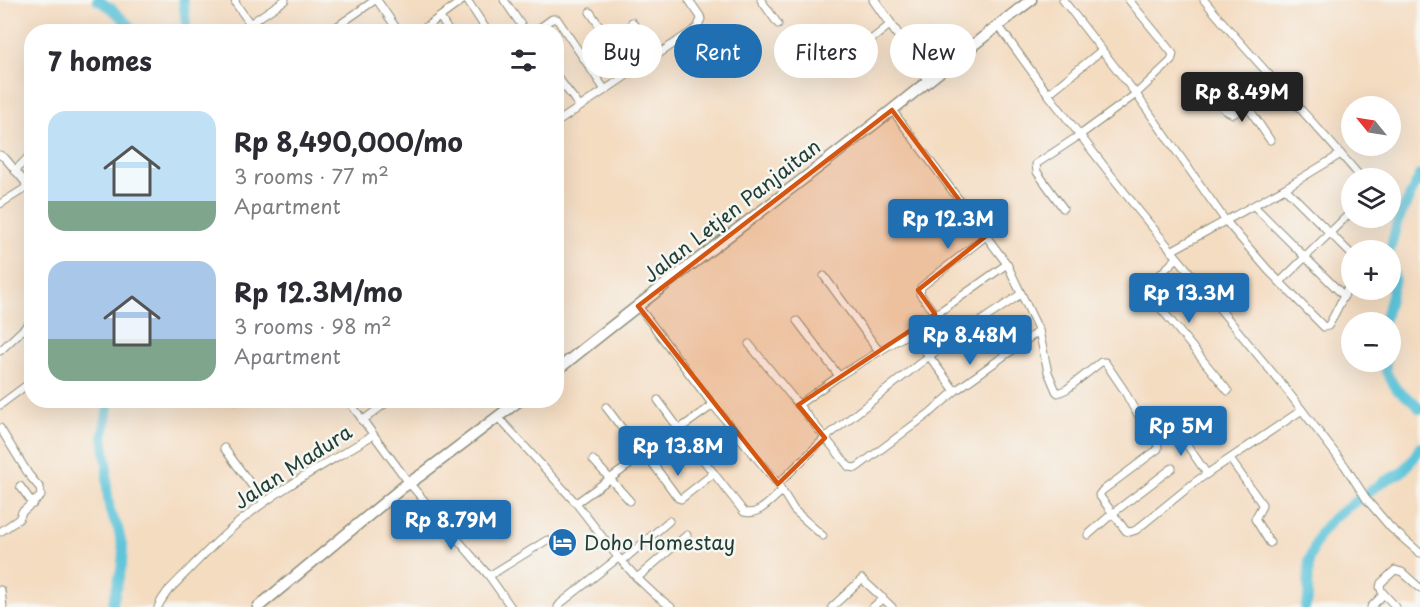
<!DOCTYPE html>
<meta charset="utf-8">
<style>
body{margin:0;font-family:"Playpen Sans",sans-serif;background:#f7f7f7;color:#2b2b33;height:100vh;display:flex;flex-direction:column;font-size:22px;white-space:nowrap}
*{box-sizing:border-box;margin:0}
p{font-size:20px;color:#7c7c81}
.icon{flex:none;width:33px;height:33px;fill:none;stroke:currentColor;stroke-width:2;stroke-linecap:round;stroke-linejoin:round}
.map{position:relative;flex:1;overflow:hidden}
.side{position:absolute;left:24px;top:24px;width:540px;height:384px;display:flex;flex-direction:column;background:#fff;border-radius:24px;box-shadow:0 6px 24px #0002}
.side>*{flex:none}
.top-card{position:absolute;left:582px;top:24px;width:570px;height:54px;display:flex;gap:12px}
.needle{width:39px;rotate:300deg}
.fabs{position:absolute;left:1341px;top:96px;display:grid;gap:12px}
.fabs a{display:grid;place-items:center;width:60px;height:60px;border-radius:50%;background:#fff;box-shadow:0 6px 24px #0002;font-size:30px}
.price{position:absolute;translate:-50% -51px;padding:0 14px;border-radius:6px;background:#1f6fb2;color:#fff;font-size:20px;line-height:39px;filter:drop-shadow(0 2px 3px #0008)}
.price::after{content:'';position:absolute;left:50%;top:36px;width:18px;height:14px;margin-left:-9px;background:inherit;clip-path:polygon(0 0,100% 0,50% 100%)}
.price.current{background:#222;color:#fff}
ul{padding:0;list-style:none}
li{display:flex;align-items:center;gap:18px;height:150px;padding:0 24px}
li span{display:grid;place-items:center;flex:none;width:168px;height:120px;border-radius:18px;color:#555}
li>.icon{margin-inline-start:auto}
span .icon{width:72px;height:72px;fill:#fffc;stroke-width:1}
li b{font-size:26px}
h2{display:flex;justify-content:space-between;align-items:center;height:72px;padding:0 24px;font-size:26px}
.tag{padding:0 21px;border-radius:27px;background:#fff;box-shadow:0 6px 24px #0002;font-size:21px;line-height:54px}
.tag.current{background:#1f6fb2;color:#fff}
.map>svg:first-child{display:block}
</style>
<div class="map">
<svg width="1420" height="607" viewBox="0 0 1420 607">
<rect width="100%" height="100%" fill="#f6f6f2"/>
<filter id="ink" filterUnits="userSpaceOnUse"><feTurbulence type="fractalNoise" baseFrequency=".0167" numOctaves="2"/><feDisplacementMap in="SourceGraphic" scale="12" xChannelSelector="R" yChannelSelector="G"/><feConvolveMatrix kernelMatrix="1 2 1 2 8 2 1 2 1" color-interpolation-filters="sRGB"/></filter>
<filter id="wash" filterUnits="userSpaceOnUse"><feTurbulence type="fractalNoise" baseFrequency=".008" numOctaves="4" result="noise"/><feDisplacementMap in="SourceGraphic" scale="24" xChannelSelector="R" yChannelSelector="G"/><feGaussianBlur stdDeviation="1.35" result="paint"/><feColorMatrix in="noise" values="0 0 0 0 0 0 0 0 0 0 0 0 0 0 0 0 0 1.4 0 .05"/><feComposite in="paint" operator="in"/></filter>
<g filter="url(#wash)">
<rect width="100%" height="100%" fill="#f4dcc1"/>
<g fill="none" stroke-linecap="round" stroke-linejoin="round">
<g stroke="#5ec5da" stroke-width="10">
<polyline points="97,0 111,8 131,27 132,32"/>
<polyline points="183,0 187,32"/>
<polyline points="1390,250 1397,223 1420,175"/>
<polyline points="1384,322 1395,279 1390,263"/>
<polyline points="1386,362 1386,372 1397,390 1414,402 1420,409"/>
<polyline points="109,400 103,438 107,463 107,489 110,512 118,528 123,550 122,565 112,607"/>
<polyline points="1305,607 1308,600 1309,560 1319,535 1333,518 1381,483 1402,472 1414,458 1420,447"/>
</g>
</g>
</g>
<g filter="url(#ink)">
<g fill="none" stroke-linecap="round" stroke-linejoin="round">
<defs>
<g id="minor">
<polyline points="235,0 236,4 256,32"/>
<polyline points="377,0 399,32"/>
<polyline points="467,0 488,32"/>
<polyline points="504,0 526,32"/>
<polyline points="761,0 778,24"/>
<polyline points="1063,0 1136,94 1225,220 1268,270 1324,327 1328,326 1330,323 1352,280"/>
<path d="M1204,0C1253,60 1308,115 1358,174"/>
<polyline points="590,12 631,72"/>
<polyline points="440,17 449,32"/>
<polyline points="632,22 657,55"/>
<polyline points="251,23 285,0"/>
<polyline points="998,25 1048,94 1139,211 1285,388 1345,466 1367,500 1391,528 1420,553"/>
<polyline points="329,32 375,0"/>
<polyline points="419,32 463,0"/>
<polyline points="534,32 552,19 557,19 605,90"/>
<polyline points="831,65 843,56 872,39 891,24"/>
<polyline points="556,75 580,107"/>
<polyline points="1211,93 1225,110 1233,114 1248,107 1277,85"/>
<polyline points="1048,94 1102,50"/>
<polyline points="1248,107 1270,140"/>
<polyline points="892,110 1007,264 1039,331 1048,372 1056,391 1058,393 1067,389 1101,362 1105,362 1124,390 1133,407 1156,441 1158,446 1158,449 1102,491 1099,495 1126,531 1130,532 1136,530 1195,482 1302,410"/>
<polyline points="556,123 697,28 701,19 700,16 689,0"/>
<polyline points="0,155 5,158 25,182 26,186 24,189 0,204"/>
<polyline points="15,171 32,153"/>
<polyline points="1285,188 1341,154"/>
<polyline points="556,191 559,195"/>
<polyline points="1254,206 1344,296"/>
<polyline points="1063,208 1037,172 1036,164 1080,135 1136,94 1171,61 1173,54 1129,0"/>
<polyline points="1171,251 1285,188 1352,255"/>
<polyline points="1177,258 1145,289 1228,391"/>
<polyline points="824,276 879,351"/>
<polyline points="1280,282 1352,211"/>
<polyline points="638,306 713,405 778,484 794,510 823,536"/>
<polyline points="935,314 920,294 921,287 986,236"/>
<polyline points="797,321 839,376"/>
<polyline points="911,332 955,391 1039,331"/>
<polyline points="749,344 849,467 856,468 931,412 955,391"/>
<polyline points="0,351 32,321"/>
<polyline points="235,400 241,400"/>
<polyline points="348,400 409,483 489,576 511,607"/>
<path d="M658,400L679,429L744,512C758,517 772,499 782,491"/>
<polyline points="0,405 32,381"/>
<polyline points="798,405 839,376 911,332 1007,264"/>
<polyline points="606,407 642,455"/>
<polyline points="498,417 576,503 617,556 637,578 655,595 671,607"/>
<polyline points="362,421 390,400"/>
<polyline points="0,428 29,475 40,488 41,496 22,512 19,519 0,532"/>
<polyline points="1146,428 1174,426 1207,474"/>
<polyline points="224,448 264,502"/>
<polyline points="645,453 678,498 681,499 714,473"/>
<polyline points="1230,459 1262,504 1262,506 1255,519 1270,543"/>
<polyline points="593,460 630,501"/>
<polyline points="778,484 825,438 929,356 1021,294"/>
<polyline points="20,486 33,504"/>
<polyline points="576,503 713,405"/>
<polyline points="1088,535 1113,513 1172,468"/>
<polyline points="622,561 669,521"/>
<polyline points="489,576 547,540"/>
<polyline points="637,578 687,535"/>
<path d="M158,607L161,601L167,592C192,567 216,540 244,518C283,486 330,462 373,435"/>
<polyline points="558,607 561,603 618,558"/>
<polyline points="832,607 862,579 892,607"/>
<polyline points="873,607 883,598"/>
<polyline points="1371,607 1384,594"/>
<polyline points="1396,607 1382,592 1380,587 1381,583 1395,570 1402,572 1420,588"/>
</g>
<g id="secondary">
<polyline points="874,0 929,80"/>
<polyline points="0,591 2,607"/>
</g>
<g id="trunk">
<path d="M556,371C666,281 781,198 892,110C938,73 984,36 1031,0"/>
<polyline points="258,607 403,487 421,475 520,400"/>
</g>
</defs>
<use href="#minor" stroke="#8a8c7a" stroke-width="9"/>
<use href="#secondary" stroke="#8a8c7a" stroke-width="11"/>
<use href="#trunk" stroke="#8a8c7a" stroke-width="13"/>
<use href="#minor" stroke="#fff" stroke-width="7"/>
<use href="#secondary" stroke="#fff" stroke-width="9"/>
<use href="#trunk" stroke="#fff" stroke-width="10"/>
</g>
</g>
<path fill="#d45610" fill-opacity="0.2" stroke="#d45610" stroke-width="4.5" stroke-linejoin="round" d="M892,110L986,236L918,290L935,314L798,405L825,438L778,484L638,306Z"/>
<defs>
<symbol id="hotel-disc" viewBox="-11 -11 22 22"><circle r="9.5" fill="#1f6fb2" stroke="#f6f6f2"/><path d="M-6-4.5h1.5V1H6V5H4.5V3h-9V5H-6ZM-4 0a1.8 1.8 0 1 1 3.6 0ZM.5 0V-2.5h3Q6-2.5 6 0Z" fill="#fff"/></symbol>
</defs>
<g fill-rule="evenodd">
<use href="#hotel-disc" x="546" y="526" width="33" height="33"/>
</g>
<g text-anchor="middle" stroke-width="5" stroke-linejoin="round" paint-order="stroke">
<g font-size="20" fill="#1f3d34" stroke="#f6f6f2">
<text transform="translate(732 211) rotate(-38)" y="7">Jalan Letjen Panjaitan</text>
<text transform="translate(293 467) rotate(-33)" y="7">Jalan Madura</text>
</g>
<g font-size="20" fill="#1f3d34" stroke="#f6f6f2" text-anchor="start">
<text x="584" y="550">Doho Homestay</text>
</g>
</g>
</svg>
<div class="fabs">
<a><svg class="needle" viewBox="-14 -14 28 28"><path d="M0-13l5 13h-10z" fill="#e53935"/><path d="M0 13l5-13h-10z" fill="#7c7c81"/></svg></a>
<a><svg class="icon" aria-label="layers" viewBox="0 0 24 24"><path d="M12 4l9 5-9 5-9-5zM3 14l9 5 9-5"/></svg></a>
<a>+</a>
<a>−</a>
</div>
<b class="price current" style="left:1242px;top:123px">Rp 8.49M</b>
<b class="price" style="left:948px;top:250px">Rp 12.3M</b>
<b class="price" style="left:1189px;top:324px">Rp 13.3M</b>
<b class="price" style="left:970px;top:366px">Rp 8.48M</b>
<b class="price" style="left:1181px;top:457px">Rp 5M</b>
<b class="price" style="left:678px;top:477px">Rp 13.8M</b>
<b class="price" style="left:451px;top:551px">Rp 8.79M</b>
<div class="top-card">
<a class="tag">Buy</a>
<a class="tag current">Rent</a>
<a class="tag">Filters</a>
<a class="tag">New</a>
</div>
<section class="side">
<h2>7 homes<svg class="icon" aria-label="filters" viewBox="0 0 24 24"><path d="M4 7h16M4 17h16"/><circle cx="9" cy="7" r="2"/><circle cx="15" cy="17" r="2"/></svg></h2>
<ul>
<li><span style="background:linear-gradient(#bfe0f5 75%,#7fa58c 0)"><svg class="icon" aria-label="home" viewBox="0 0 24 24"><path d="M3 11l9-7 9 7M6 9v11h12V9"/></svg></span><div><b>Rp 8,490,000/mo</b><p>3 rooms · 77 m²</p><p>Apartment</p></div></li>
<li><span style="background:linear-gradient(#a9c7e8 65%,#7fa58c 0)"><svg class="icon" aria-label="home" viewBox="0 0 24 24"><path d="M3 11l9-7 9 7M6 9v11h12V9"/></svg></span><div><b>Rp 12.3M/mo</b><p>3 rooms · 98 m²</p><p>Apartment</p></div></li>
</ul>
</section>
</div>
